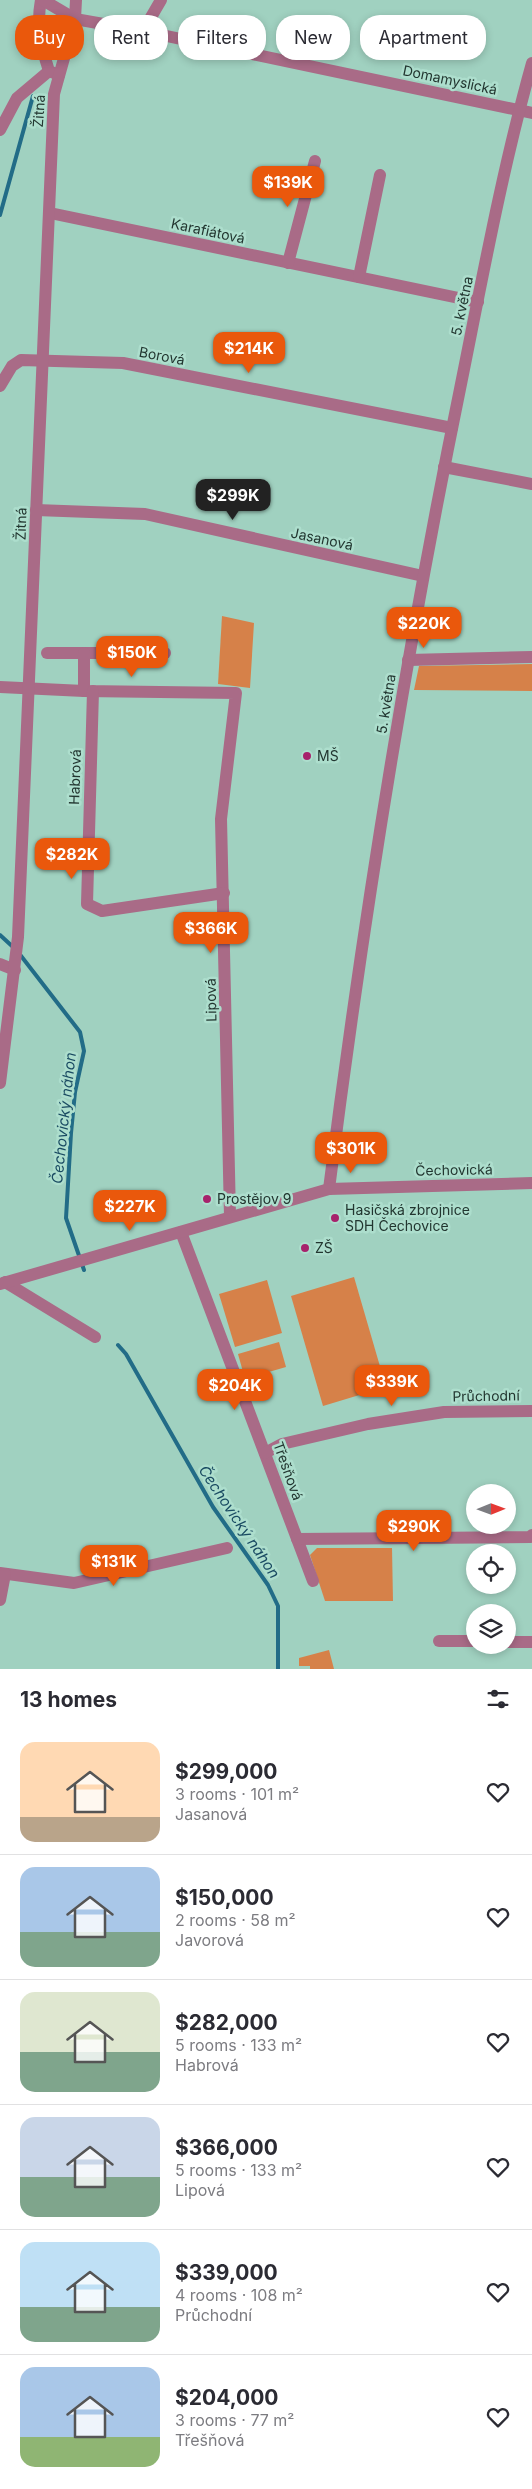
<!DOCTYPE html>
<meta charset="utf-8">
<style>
body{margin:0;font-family:Inter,sans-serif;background:#f7f7f7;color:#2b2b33;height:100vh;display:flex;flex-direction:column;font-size:19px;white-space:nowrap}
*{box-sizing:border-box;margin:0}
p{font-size:16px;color:#7c7c81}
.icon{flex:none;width:28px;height:28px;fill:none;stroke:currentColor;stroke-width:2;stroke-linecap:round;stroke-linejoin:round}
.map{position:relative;height:1669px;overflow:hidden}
.details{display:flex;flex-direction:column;background:#fff;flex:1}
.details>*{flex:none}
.guide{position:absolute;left:15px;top:15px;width:502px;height:45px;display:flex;gap:10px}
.needle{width:32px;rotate:89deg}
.tools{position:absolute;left:466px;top:1484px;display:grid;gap:10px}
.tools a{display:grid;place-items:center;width:50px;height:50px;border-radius:50%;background:#fff;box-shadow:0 2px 8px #0003;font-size:25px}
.price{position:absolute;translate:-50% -42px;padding:0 11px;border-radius:10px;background:#ea580c;color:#fff;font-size:16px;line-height:32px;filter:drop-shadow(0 1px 2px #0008)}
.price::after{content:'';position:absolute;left:50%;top:30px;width:15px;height:11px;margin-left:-8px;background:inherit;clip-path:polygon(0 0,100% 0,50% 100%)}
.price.active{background:#222;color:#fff}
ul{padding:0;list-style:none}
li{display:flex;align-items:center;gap:15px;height:125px;padding:0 20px}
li+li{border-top:1px solid #e1e1e2}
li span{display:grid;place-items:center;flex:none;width:140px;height:100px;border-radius:15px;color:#555}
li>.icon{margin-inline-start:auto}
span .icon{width:60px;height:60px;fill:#fffc;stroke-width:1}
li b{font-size:21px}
h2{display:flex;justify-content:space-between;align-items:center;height:60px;padding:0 20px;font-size:21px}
.tag{padding:0 18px;border-radius:20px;background:#fff;box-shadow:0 2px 8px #0003;font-size:18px;line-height:45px}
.tag.active{background:#ea580c;color:#fff}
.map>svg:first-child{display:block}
</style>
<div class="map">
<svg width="532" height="1669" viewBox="0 0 532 1669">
<rect width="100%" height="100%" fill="#a0d1c0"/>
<g fill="#d68149">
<polygon points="222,616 254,623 250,688 218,684"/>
<polygon points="532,664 532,691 414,690 419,666"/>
<polygon points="354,1277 386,1387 323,1406 291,1296"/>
<polygon points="267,1280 282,1333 235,1347 219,1294"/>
<polygon points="279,1342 286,1367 245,1379 238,1354"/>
<polygon points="317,1548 392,1548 393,1601 325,1601 310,1555"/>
<polygon points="329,1650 334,1669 310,1669 310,1666 299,1666 299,1658"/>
</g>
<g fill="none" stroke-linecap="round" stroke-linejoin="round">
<g stroke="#226c87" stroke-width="4">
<polyline points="0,215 33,96"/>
<polyline points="0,935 13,947"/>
<polyline points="18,952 80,1032 84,1051 75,1092 71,1133 66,1218 84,1270"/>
<polyline points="118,1345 126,1354 213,1507 268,1585 278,1606 278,1669"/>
</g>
<g stroke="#a96b87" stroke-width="12">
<path d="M41,0C36,26 41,46 49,71L59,75"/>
<polyline points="43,0 75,19 143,31 532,113"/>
<polyline points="143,31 161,0"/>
<polyline points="0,130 17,98 49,71"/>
<polyline points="50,213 478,302"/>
<polyline points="288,263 315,161"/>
<polyline points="359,277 380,175"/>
<polyline points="0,386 12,366 21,360 123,363 452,428"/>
<polyline points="444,467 532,484"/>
<polyline points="36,510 145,514 423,576"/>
<polyline points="47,653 165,653"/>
<polyline points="408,660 532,657"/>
<polyline points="0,687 84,691 236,693 221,819 230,1216"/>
<polyline points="84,691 84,653"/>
<polyline points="93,691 87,904 102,911 224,893"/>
<polyline points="0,964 15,970"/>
<polyline points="0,1083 18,937 54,94 75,19 76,0"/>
<path d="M329,1189C363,921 406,653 460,389C482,280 502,170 532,63"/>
<polyline points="181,1232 313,1581"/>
<polyline points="5,1282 95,1337"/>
<polyline points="0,1284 329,1189 532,1183"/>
<polyline points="265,1453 282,1444 368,1424 444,1412 532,1411"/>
<polyline points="297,1539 530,1537 532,1535"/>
<polyline points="0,1573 74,1583 227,1548"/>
<polyline points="0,1600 5,1574"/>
<polyline points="439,1641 475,1641"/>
<polyline points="508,1642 532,1642"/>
</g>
</g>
<g fill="#a7226c" stroke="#addecd" stroke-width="2">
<circle cx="307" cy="756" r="5"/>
<circle cx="207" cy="1199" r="5"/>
<circle cx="335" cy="1218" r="5"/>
<circle cx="305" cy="1248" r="5"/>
</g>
<g text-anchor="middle" stroke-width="5" stroke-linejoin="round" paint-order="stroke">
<g font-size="14" fill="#223630" stroke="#addecd">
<text transform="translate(450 80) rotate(12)" y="5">Domamyslická</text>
<text transform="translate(39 111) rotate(-86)" y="5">Žitná</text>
<text transform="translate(208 231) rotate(12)" y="5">Karafiátová</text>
<text transform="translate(462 306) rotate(-78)" y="5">5. května</text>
<text transform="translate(162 356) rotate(11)" y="5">Borová</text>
<text transform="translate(21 524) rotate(-88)" y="5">Žitná</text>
<text transform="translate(322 539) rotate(12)" y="5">Jasanová</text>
<text transform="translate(386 704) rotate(-81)" y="5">5. května</text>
<text transform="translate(75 777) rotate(-88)" y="5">Habrová</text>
<text transform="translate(211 1000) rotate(-91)" y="5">Lipová</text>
<text transform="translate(454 1170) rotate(-1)" y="5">Čechovická</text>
<text transform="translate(486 1396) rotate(-1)" y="5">Průchodní</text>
<text transform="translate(288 1471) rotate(70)" y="5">Třešňová</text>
</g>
<g font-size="14" fill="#223630" stroke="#addecd" text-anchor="start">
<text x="317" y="761">MŠ</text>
<text x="217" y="1204">Prostějov 9</text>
<text x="345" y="1215">Hasičská zbrojnice<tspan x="345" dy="16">SDH Čechovice</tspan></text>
<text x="315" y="1253">ZŠ</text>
</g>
<g font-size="15" font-style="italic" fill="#1a4b62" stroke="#addecd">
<text transform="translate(64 1118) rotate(-84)" y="5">Čechovický náhon</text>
<text transform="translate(239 1522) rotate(56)" y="5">Čechovický náhon</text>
</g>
</g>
</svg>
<div class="tools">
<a><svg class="needle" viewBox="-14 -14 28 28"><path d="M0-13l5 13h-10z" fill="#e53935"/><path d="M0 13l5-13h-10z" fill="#7c7c81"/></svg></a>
<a><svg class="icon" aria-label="locate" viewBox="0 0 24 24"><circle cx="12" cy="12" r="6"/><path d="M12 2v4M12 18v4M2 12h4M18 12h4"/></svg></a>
<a><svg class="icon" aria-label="layers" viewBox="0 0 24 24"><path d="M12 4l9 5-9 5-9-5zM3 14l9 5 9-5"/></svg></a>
</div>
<b class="price" style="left:288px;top:208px">$139K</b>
<b class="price" style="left:249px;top:374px">$214K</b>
<b class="price active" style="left:233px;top:521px">$299K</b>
<b class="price" style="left:424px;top:649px">$220K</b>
<b class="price" style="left:132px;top:678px">$150K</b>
<b class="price" style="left:72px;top:880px">$282K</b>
<b class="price" style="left:211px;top:954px">$366K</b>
<b class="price" style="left:351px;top:1174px">$301K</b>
<b class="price" style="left:130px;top:1232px">$227K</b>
<b class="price" style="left:392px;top:1407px">$339K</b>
<b class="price" style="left:235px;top:1411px">$204K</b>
<b class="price" style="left:414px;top:1552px">$290K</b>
<b class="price" style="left:114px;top:1587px">$131K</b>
<div class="guide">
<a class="tag active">Buy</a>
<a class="tag">Rent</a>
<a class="tag">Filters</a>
<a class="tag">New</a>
<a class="tag">Apartment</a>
</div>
</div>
<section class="details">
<h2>13 homes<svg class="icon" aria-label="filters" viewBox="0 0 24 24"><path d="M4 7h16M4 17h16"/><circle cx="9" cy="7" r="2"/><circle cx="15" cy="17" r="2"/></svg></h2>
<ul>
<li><span style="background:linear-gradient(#ffd9b3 75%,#b9a48a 0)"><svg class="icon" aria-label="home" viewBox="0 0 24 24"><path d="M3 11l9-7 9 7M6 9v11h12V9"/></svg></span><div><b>$299,000</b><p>3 rooms · 101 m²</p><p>Jasanová</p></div><svg class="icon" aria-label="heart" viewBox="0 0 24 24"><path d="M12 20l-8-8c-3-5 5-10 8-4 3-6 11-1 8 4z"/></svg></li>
<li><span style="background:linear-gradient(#a9c7e8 65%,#7fa58c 0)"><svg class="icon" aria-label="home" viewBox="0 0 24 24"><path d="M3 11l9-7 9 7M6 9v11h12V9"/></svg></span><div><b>$150,000</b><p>2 rooms · 58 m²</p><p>Javorová</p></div><svg class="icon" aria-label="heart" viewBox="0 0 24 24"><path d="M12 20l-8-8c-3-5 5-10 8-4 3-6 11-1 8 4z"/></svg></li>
<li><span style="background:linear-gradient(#dfe7d0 60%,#7fa58c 0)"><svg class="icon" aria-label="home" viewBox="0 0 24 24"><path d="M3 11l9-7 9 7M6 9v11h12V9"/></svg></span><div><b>$282,000</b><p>5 rooms · 133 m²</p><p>Habrová</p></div><svg class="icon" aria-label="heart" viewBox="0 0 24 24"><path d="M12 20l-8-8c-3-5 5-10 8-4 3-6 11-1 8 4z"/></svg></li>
<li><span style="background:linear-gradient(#c9d6e8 60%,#7fa58c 0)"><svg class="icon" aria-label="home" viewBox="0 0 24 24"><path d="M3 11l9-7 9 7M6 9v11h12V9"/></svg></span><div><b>$366,000</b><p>5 rooms · 133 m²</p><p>Lipová</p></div><svg class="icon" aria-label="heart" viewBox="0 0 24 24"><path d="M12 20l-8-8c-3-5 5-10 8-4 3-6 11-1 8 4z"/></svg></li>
<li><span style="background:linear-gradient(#bfe0f5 65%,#7fa58c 0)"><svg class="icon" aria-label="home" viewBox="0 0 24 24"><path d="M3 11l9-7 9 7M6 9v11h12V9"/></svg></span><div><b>$339,000</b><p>4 rooms · 108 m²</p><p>Průchodní</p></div><svg class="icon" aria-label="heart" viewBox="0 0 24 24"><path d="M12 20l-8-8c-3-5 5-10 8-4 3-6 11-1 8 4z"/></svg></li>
<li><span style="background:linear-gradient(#a9c7e8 70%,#8fb573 0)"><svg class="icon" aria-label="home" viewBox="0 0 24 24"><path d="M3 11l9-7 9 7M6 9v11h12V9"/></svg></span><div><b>$204,000</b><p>3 rooms · 77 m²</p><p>Třešňová</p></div><svg class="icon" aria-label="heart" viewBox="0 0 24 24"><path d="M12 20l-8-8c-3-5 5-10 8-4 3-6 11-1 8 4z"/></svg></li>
</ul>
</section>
